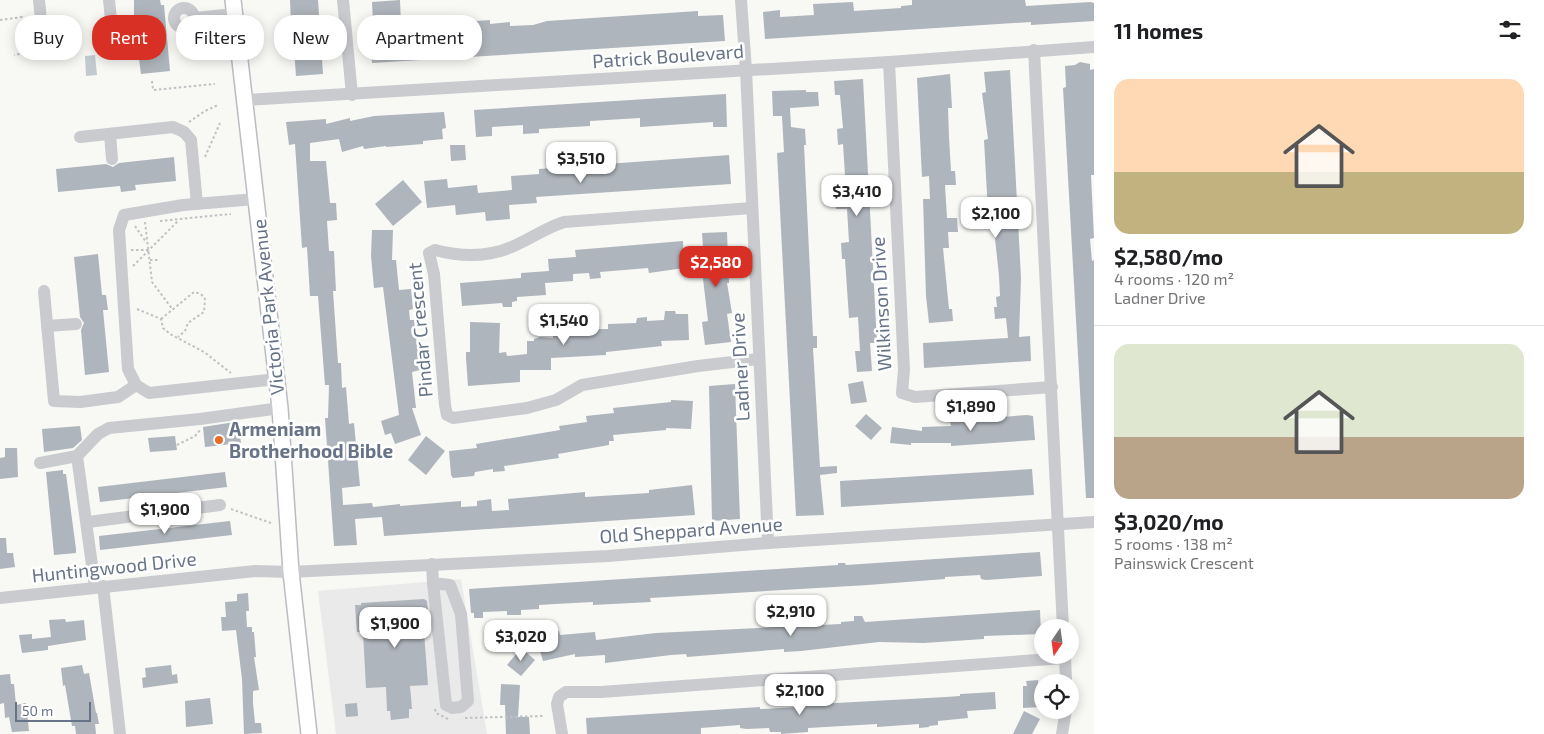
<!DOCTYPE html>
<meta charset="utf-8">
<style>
body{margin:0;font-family:"Exo 2",sans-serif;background:#f6f6f6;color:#202124;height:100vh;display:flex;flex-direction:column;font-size:19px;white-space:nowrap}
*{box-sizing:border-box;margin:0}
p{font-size:16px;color:#757577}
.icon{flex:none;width:28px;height:28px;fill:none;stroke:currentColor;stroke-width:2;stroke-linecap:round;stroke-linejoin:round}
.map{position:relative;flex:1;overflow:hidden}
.sheet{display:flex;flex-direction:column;background:#fff;width:450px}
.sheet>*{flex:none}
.hud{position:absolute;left:15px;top:15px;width:475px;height:45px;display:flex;gap:10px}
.needle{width:32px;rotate:193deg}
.controls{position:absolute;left:1034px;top:619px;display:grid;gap:10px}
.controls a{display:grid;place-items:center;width:45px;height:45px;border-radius:50%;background:#fff;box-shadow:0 2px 12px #0003;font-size:25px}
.scale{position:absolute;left:15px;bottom:12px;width:76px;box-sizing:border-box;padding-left:5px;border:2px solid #677487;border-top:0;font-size:14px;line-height:18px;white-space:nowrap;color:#677487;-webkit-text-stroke:4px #fff;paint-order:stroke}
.price{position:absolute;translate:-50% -42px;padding:0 11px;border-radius:10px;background:#fff;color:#222;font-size:16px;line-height:32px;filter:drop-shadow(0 1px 2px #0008)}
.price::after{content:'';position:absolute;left:50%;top:30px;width:15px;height:11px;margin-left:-8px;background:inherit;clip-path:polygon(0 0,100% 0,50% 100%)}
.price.on{background:#d93025;color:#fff}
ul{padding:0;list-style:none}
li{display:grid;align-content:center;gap:10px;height:265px;padding:0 20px}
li+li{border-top:1px solid #e0e0e0}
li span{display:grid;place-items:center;height:155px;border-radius:15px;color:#555}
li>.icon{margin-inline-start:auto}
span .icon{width:90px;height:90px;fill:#fffc;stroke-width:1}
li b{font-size:21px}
h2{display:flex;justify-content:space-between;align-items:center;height:60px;padding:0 20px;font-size:21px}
.pill{padding:0 18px;border-radius:20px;background:#fff;box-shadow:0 2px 12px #0003;font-size:18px;line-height:45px}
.pill.on{background:#d93025;color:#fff}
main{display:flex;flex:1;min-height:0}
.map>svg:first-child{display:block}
</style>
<main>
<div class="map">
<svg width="1094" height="734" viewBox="0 0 1094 734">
<rect width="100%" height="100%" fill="#f8f8f5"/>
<polygon fill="#e9eae9" points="461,579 487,734 336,734 318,591"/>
<polygon fill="#c2cad0" points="95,55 97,75 86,76 85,56"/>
<g fill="#afb5bc">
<polygon points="134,0 160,0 161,5 164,5 170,71 141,74 136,37 132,37 130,18 134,17"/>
<polygon points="290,0 318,0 323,74 296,76 294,49 292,49"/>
<polygon points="400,0 401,23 373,25 372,2"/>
<polygon points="912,0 1025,0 1026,6 1091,2 1094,3 1094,21 1031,25 1031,22 765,39 763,12 780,10 780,17 814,15 813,4 853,2 854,11 901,8 901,6 912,5"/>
<polygon points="698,11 698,16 723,15 725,41 372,63 371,42 414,39 413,37 426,36 425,30 476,25 476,21 490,20 490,24 510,22 510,26 533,25 547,21"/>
<polygon points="1080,62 1090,64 1090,70 1094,69 1094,175 1091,175 1094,238 1090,239 1092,261 1094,260 1094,498 1086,498 1063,88 1066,87 1065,66 1075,65"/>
<polygon points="1010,70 1021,278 1019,337 1030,336 1031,361 924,368 923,343 1008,338 1006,318 995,319 994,307 997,307 996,297 1000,296 999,276 994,229 989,230 984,140 988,139 982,93 986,92 984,72"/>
<polygon points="950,74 952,108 948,108 949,137 951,171 955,171 956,185 945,185 947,218 957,218 958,232 948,232 949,248 943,248 949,309 952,309 953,321 929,323 926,296 923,199 930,199 929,176 922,177 917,78"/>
<polygon points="863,79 877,343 870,343 872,371 857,372 855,351 860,351 858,317 849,318 845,259 842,259 841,243 849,242 847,209 836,209 835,196 840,195 839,175 845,175 843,144 838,145 837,129 843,128 840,95 835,95 834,81"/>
<polygon points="806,90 806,92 818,92 819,106 790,108 791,127 805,129 806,145 804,145 813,336 817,336 817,348 813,348 820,467 837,466 837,473 820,475 824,515 796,516 777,153 784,152 782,116 773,116 772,91"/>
<polygon points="726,94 727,127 713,127 713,122 640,127 640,118 590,121 590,126 539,129 539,133 523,134 523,125 492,127 492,136 476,137 474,110"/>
<polygon points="444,112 446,128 442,129 443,139 423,141 423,144 386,147 386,146 364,149 363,146 342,152 339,139 310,143 310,161 326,161 330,203 336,203 337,220 327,221 329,251 334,251 336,291 333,291 338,363 341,363 342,388 346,387 349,424 354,423 360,486 342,488 343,505 372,503 373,507 400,504 400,506 461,501 461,507 477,506 477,501 491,499 492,511 509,510 508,499 585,492 585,497 649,493 649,490 692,485 695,515 384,536 382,517 355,519 357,545 334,546 325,418 328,418 329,385 325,385 318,296 310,296 307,247 302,248 295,144 289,145 286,122 326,119 326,124 350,118 350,121 374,116"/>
<polygon points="450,145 465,145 466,160 451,161"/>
<polygon points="729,155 731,184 536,197 537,203 509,205 510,219 486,221 485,212 456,215 455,205 427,208 424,181 447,179 448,188 477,185 478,193 512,190 511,176 539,174 539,169"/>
<polygon points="174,157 176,181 135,185 136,190 121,192 120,186 58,192 56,169 106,164 113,167 119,163"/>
<polygon points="403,180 422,202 393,226 375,204"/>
<polygon points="372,230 393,230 392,260 396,260 399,290 411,289 413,309 409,310 410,320 414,320 420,370 412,372 416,408 412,408 421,435 395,444 391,433 385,435 381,421 399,415 383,287 374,288 371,256"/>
<polygon points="727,232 729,283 727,283 732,313 727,314 731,342 705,345 702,322 708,321 701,262 704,261 702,233"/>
<polygon points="683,241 684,268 649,273 648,268 600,272 601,278 590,279 589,273 573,274 573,281 545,283 546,295 517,297 517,301 512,302 512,307 503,307 502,303 462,306 460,283 521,278 521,273 549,271 548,259 576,257 575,250"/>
<polygon points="98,254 102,295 106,295 108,310 103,310 109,372 85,375 81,330 84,323 80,317 74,257"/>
<polygon points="665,311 675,311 676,314 688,314 689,340 661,341 662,346 606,352 606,355 551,358 551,370 520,370 520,382 468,386 466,358 466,352 470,352 470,322 500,323 499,353 506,352 507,356 527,354 527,341 534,341 534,339 540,337 553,338 553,330 608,329 608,324 636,323 637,318 647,317 647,321 664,320"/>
<polygon points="863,381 867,402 851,404 848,384"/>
<polygon points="735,384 740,519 712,521 709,386"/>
<polygon points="671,400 693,401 691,429 666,428 666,430 613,435 614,441 609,441 609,445 558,454 559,458 504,466 505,471 493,472 493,469 475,472 474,476 453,478 451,475 449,451 477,448 476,444 560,430 559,426 587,422 586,416 614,413 613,408 671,402"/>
<polygon points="866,414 882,428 871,440 855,426"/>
<polygon points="1027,415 1033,416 1035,440 951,446 951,443 911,443 911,445 890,443 892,427 922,431 922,427 951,426 950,421"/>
<polygon points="235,422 238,422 241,443 205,447 203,427"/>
<polygon points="80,426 82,440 73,448 44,452 42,429"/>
<polygon points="175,436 177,450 150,452 148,438"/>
<polygon points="426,436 445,451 426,475 408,460"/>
<polygon points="5,448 17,448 18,477 0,479 0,458 5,457"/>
<polygon points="1032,469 1034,495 841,507 840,481"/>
<polygon points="63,470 63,474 66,474 76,549 76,553 54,555 46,472"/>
<polygon points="225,472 227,487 100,502 98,487"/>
<polygon points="230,521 232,535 100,550 99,536"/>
<polygon points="0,538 6,538 7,553 13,553 15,567 0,569"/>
<polygon points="1040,552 1042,576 986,580 981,579 980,575 945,577 945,579 868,585 650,598 651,602 593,605 593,602 555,604 539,605 539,609 521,610 521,615 507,615 507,611 483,612 483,618 474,618 474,613 471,613 469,589 838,565 838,563 845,563 846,565"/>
<polygon points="248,593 249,611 246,611 247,627 252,627 252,632 254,632 256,657 254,657 259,690 253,691 253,703 255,723 261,723 262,733 244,734 242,679 236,630 222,631 221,617 226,617 225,602 237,601 237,594"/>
<polygon points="424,599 427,601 430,628 424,632 428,685 410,686 412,709 409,709 409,718 391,720 390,711 387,711 386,687 366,688 363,632 357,632 355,605 361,605 361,603"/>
<polygon points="1040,610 1041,634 984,636 984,639 924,643 879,642 801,651 784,652 784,649 687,657 686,654 671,655 605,663 605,655 575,657 575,654 543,661 536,638 559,631 560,635 595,632 596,640 656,633 841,624 841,622 854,621 854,616 862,616 865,622"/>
<polygon points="65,619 66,622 84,620 86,640 48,646 48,650 22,653 19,635 32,634 32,639 51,637 49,620"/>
<polygon points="521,648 535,660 521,676 507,665"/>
<polygon points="82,665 84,674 89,673 96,713 97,713 99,724 95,724 96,734 76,734 75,726 72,726 65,685 63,686 61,668"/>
<polygon points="171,665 172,675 177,674 178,683 143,688 142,678 146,677 145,668"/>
<polygon points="10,674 11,684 14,684 16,705 26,703 29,731 12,732 9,717 5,718 4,703 0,704 0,675"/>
<polygon points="1038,680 1041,707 1023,708 1023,686 1027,686 1026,681"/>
<polygon points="501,684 520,685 518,717 529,717 530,734 506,734 505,705 500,705"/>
<polygon points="995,692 996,709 967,711 968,718 938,721 938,725 929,726 929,727 919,728 919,724 877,727 877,724 808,728 808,732 781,734 781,732 770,732 769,728 746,729 740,728 740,725 701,728 701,734 587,734 586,718 760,707 760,709 800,707 800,705 946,697 960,696 960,694"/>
<polygon points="210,698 213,724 186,727 185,701"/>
<polygon points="357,703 358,716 346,717 345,704"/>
<polygon points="1024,711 1040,719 1032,734 1013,734"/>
</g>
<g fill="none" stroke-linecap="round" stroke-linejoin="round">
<defs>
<polyline id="major" points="233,0 280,408 291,572 309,734"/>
</defs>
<use href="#major" stroke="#b9bcc1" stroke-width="18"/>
<g stroke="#c0c1c4" stroke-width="2" stroke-dasharray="2.5 2.5" stroke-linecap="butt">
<polyline points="0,20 22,17 26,53 14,55"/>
<polyline points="152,81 153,90 215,84"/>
<polyline points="189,122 205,111 218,105"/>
<polyline points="205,157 220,123"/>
<polyline points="160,221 231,214"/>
<polyline points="145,222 152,282 173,310"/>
<polyline points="135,226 146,242"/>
<polyline points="131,250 148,250"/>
<polyline points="150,260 160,260"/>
<polyline points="133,266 179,220"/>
<polyline points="137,309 161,319 163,328 170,334 204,352 231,373"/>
<polyline points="161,319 194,292 201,294 205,299 204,312 188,323 185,331 178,337"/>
<polyline points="177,445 195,436 201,429"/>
<polyline points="231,509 271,523"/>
<polyline points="435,709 436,713 448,719"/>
<polyline points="465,718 543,716"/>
</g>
<g stroke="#c9cbcf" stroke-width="12">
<polyline points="39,0 44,50"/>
<polyline points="109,0 113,38"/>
<polyline points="343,0 352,95"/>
<polyline points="741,0 746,70 768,543"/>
<circle cx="184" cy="18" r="10"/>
<polyline points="194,18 235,14"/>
<polyline points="1034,50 1063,628"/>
<polyline points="889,62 904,370 902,393 915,397 1052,387"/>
<polyline points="244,100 889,62 1094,47"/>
<polyline points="110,134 112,159"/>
<polyline points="80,137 173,127 184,132 191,140 197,204"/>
<polyline points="256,199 183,205 124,215 119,230 128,369 136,385 149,393 277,379"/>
<path d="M752,208L564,222C548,227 537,235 522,242C495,257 465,258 435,250L429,253L434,274L445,405L447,415L453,418L527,408L556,400L582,385L698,366L758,359"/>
<polyline points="44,291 54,401 80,402 118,397 136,385"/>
<polyline points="47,326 76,324"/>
<polyline points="77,456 98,434 109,428 200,419 280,408"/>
<polyline points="40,463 77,456 95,587"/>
<polyline points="88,522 220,505"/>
<polyline points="432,564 433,583 446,705 452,708 461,707 468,701 461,614 450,585 433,583"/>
<polyline points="103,586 120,734"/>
<polyline points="0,598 255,571 291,572 608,556 768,543 1094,522"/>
<polyline points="1065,655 1066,682"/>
<polyline points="562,734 557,704 559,697 566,692 601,692 1065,658"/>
<polyline points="1062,734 1066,710"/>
</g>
<use href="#major" stroke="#fff" stroke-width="15"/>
</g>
<circle fill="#e66c28" stroke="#fff" stroke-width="2" cx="219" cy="440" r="5"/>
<g text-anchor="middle" stroke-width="5" stroke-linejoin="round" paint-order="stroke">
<g font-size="19" fill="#677487" stroke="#fff">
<text transform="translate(668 56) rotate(-4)" y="7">Patrick Boulevard</text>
<text transform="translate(881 304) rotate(-93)" y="7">Wilkinson Drive</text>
<text transform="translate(268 307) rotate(-96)" y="7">Victoria Park Avenue</text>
<text transform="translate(420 330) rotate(-95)" y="7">Pindar Crescent</text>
<text transform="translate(740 367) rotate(-93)" y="7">Ladner Drive</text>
<text transform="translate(691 530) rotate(-4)" y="7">Old Sheppard Avenue</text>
<text transform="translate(114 567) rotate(-6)" y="7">Huntingwood Drive</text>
</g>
<g font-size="19" font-weight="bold" fill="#677487" stroke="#fff" text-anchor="start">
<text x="229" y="436">Armeniam<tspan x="229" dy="22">Brotherhood Bible</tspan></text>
</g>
</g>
</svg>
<div class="controls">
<a><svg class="needle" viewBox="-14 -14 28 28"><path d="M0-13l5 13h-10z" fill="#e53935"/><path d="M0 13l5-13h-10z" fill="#757577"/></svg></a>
<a><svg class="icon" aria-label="locate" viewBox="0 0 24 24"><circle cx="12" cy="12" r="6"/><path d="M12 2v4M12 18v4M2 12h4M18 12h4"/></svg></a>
</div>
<div class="scale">50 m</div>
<b class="price" style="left:581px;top:184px">$3,510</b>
<b class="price" style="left:857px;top:217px">$3,410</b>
<b class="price" style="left:996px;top:239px">$2,100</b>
<b class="price on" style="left:716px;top:288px">$2,580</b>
<b class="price" style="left:564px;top:346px">$1,540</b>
<b class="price" style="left:971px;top:432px">$1,890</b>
<b class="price" style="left:165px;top:535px">$1,900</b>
<b class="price" style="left:791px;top:637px">$2,910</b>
<b class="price" style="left:395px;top:649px">$1,900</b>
<b class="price" style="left:521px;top:662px">$3,020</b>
<b class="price" style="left:800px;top:716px">$2,100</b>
<div class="hud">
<a class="pill">Buy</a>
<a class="pill on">Rent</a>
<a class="pill">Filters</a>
<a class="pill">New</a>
<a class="pill">Apartment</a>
</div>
</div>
<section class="sheet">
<h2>11 homes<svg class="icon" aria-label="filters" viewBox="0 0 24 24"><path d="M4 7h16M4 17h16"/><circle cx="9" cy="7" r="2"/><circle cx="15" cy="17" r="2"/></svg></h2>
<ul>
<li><span style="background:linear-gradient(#ffd9b3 60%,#c2b280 0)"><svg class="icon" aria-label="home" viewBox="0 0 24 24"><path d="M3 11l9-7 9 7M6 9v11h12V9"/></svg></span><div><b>$2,580/mo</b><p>4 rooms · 120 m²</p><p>Ladner Drive</p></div></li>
<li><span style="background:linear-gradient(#dfe7d0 60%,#b9a48a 0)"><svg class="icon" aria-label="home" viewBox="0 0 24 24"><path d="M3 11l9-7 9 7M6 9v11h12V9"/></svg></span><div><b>$3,020/mo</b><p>5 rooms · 138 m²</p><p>Painswick Crescent</p></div></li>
</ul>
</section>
</main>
